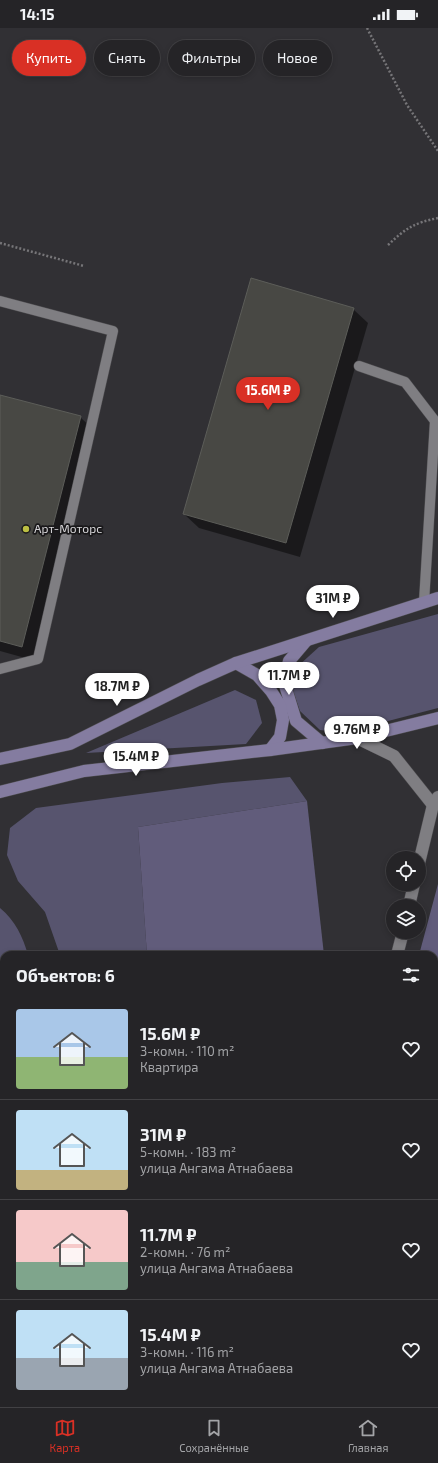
<!DOCTYPE html>
<html lang="ru">
<meta charset="utf-8">
<style>
body{margin:0;font-family:"Exo 2",sans-serif;background:#313033;color:#f1f3f6;height:100vh;display:flex;flex-direction:column;font-size:15px;white-space:nowrap}
*{box-sizing:border-box;margin:0}
p{font-size:13px;color:#a3a4a7}
.icon{flex:none;width:22px;height:22px;fill:none;stroke:currentColor;stroke-width:2;stroke-linecap:round;stroke-linejoin:round}
.map{position:relative;flex:1;overflow:hidden}
.drawer{position:absolute;left:0px;top:923px;width:438px;height:456px;display:flex;flex-direction:column;background:#252427;border-radius:12px 12px 0 0;box-shadow:0 2px 6px #0003,0 0 0 1px #424144}
.drawer>*{flex:none}
.banner{position:absolute;left:12px;top:12px;width:414px;height:36px;display:flex;gap:8px}
.tools{position:absolute;left:386px;top:823px;display:grid;gap:8px}
.tools a{display:grid;place-items:center;width:40px;height:40px;border-radius:50%;background:#252427;box-shadow:0 2px 6px #0003,0 0 0 1px #424144;font-size:20px}
.price{position:absolute;translate:-50% -34px;padding:0 9px;border-radius:14px;background:#fff;color:#222;font-size:13px;line-height:26px;filter:drop-shadow(0 1px 2px #0008)}
.price::after{content:'';position:absolute;left:50%;top:24px;width:12px;height:9px;margin-left:-6px;background:inherit;clip-path:polygon(0 0,100% 0,50% 100%)}
.price.current{background:#d93025;color:#fff}
ul{padding:0;list-style:none}
li{display:flex;align-items:center;gap:12px;height:100px;padding:0 16px}
li+li{border-top:1px solid #424144}
li span{display:grid;place-items:center;flex:none;width:112px;height:80px;border-radius:4px;color:#555}
li>.icon{margin-inline-start:auto}
span .icon{width:48px;height:48px;fill:#fffc;stroke-width:1}
li b{font-size:17px}
h2{display:flex;justify-content:space-between;align-items:center;height:48px;padding:0 16px;font-size:17px}
.pill{padding:0 14px;border-radius:18px;background:#252427;box-shadow:0 2px 6px #0003,0 0 0 1px #424144;font-size:14px;line-height:36px}
.pill.current{background:#d93025;color:#fff}
.status{display:flex;justify-content:space-between;align-items:center;height:28px;padding:0 20px;background:#252427;direction:ltr}
.status svg{height:11px;fill:currentColor}
.tabs{display:flex;justify-content:space-around;align-items:center;height:56px;border-top:1px solid #424144;background:#252427;font-size:11px;color:#a3a4a7}
.tabs a{display:grid;justify-items:center;gap:2px}
.tabs .current{color:#d93025}
.map>svg:first-child{display:block}
</style>
<div class="status"><b>14:15</b><svg viewBox="0 0 49 12"><path d="M0 12V9h3v3zM5 12V6h3v6zM10 12V3h3v9zM15 12V0h3v12zM26 1h20v11H26zM47 4h2v5h-2z"/></svg></div>
<div class="map">
<svg width="438" height="1379" viewBox="0 0 438 1379">
<rect width="100%" height="100%" fill="#313034"/>
<g fill="#57546e">
<polygon points="438,586 438,680 342,705 320,702 300,683 293,663 297,639 319,619"/>
<polygon points="235,662 256,672 262,695 246,716 86,725"/>
<polygon points="290,749 307,773 138,799 147,927 60,927 45,884 18,853 7,827 10,800 36,780 222,755"/>
<path d="M0,880C15,892 23,909 28,927H4V1010L0,1012Z"/>
<polygon points="34,1375 231,1375 232,1379 33,1379"/>
</g>
<g fill="#615c7b">
<polygon points="307,773 324,927 147,927 138,799"/>
<polygon points="438,856 438,1379 298,1379 299,1375 434,1375 434,927 419,927"/>
</g>
<g fill="#0007">
<polygon points="353,281 368,295 300,529 199,500 184,486"/>
<polygon points="0,368 80,389 95,403 36,633 0,623"/>
<polygon points="0,1133 4,1134 4,1242 0,1241"/>
</g>
<g fill="#484844" stroke="#5c5d59">
<polygon points="251,250 354,280 286,515 183,486"/>
<polygon points="0,367 81,388 22,619 0,613"/>
<polygon points="0,1132 4,1133 4,1233 0,1232"/>
</g>
<g fill="none" stroke-linecap="round" stroke-linejoin="round">
<defs>
<g id="lane">
<polyline points="0,273 113,303 38,631 0,641"/>
<polyline points="359,338 405,354 435,393 424,574"/>
</g>
<g id="street">
<polyline points="357,710 394,728 433,777"/>
<polyline points="419,835 433,777 438,769"/>
<polyline points="409,878 414,856"/>
<polyline points="397,927 403,904"/>
<polyline points="0,1022 4,1022"/>
<polyline points="282,1379 283,1375"/>
</g>
<g id="secondary">
<polyline points="306,613 289,633 284,654 296,693 322,715"/>
<polyline points="236,635 257,647 271,663 280,677 283,692 280,709 270,722"/>
<polyline points="0,731 70,716 198,652 236,635 438,570"/>
<polyline points="0,764 84,743 270,722 357,710 438,690"/>
</g>
</defs>
<use href="#lane" stroke="#4e4d50" stroke-width="11"/>
<use href="#street" stroke="#4e4d50" stroke-width="13"/>
<use href="#secondary" stroke="#4e4d50" stroke-width="13"/>
<g stroke="#767578" stroke-width="2.5" stroke-dasharray="2 2" stroke-linecap="butt">
<polyline points="367,0 407,77 438,123"/>
<polyline points="0,215 84,238"/>
<path d="M388,217C406,200 414,195 438,190"/>
</g>
<use href="#lane" stroke="#7f7e82" stroke-width="10"/>
<use href="#street" stroke="#7f7e82" stroke-width="12"/>
<use href="#secondary" stroke="#847ca0" stroke-width="12"/>
</g>
<circle fill="#bcbf43" stroke="#19181a" stroke-width="1.5" cx="26" cy="501" r="4"/>
<g text-anchor="middle" stroke-width="3.5" stroke-linejoin="round" paint-order="stroke">
<g font-size="12" fill="#d5d4d7" stroke="#19181a" text-anchor="start">
<text x="34" y="505">Арт-Моторс</text>
</g>
</g>
</svg>
<div class="tools">
<a><svg class="icon" aria-label="locate" viewBox="0 0 24 24"><circle cx="12" cy="12" r="6"/><path d="M12 2v4M12 18v4M2 12h4M18 12h4"/></svg></a>
<a><svg class="icon" aria-label="layers" viewBox="0 0 24 24"><path d="M12 4l9 5-9 5-9-5zM3 14l9 5 9-5"/></svg></a>
</div>
<b class="price current" style="left:268px;top:383px">15.6M ₽</b>
<b class="price" style="left:333px;top:591px">31M ₽</b>
<b class="price" style="left:289px;top:668px">11.7M ₽</b>
<b class="price" style="left:117px;top:679px">18.7M ₽</b>
<b class="price" style="left:357px;top:722px">9.76M ₽</b>
<b class="price" style="left:136px;top:749px">15.4M ₽</b>
<div class="banner">
<a class="pill current">Купить</a>
<a class="pill">Снять</a>
<a class="pill">Фильтры</a>
<a class="pill">Новое</a>
</div>
<section class="drawer">
<h2>Объектов: 6<svg class="icon" aria-label="filters" viewBox="0 0 24 24"><path d="M4 7h16M4 17h16"/><circle cx="9" cy="7" r="2"/><circle cx="15" cy="17" r="2"/></svg></h2>
<ul>
<li><span style="background:linear-gradient(#a9c7e8 60%,#8fb573 0)"><svg class="icon" aria-label="home" viewBox="0 0 24 24"><path d="M3 11l9-7 9 7M6 9v11h12V9"/></svg></span><div><b>15.6M ₽</b><p>3-комн. · 110 m²</p><p>Квартира</p></div><svg class="icon" aria-label="heart" viewBox="0 0 24 24"><path d="M12 20l-8-8c-3-5 5-10 8-4 3-6 11-1 8 4z"/></svg></li>
<li><span style="background:linear-gradient(#bfe0f5 75%,#c2b280 0)"><svg class="icon" aria-label="home" viewBox="0 0 24 24"><path d="M3 11l9-7 9 7M6 9v11h12V9"/></svg></span><div><b>31M ₽</b><p>5-комн. · 183 m²</p><p>улица Ангама Атнабаева</p></div><svg class="icon" aria-label="heart" viewBox="0 0 24 24"><path d="M12 20l-8-8c-3-5 5-10 8-4 3-6 11-1 8 4z"/></svg></li>
<li><span style="background:linear-gradient(#f6c9c9 65%,#7fa58c 0)"><svg class="icon" aria-label="home" viewBox="0 0 24 24"><path d="M3 11l9-7 9 7M6 9v11h12V9"/></svg></span><div><b>11.7M ₽</b><p>2-комн. · 76 m²</p><p>улица Ангама Атнабаева</p></div><svg class="icon" aria-label="heart" viewBox="0 0 24 24"><path d="M12 20l-8-8c-3-5 5-10 8-4 3-6 11-1 8 4z"/></svg></li>
<li><span style="background:linear-gradient(#bfe0f5 60%,#9aa5b1 0)"><svg class="icon" aria-label="home" viewBox="0 0 24 24"><path d="M3 11l9-7 9 7M6 9v11h12V9"/></svg></span><div><b>15.4M ₽</b><p>3-комн. · 116 m²</p><p>улица Ангама Атнабаева</p></div><svg class="icon" aria-label="heart" viewBox="0 0 24 24"><path d="M12 20l-8-8c-3-5 5-10 8-4 3-6 11-1 8 4z"/></svg></li>
</ul>
</section>
</div>
<nav class="tabs">
<a class="current"><svg class="icon" aria-label="map" viewBox="0 0 24 24"><path d="M3 6l6-2 6 2 6-2v14l-6 2-6-2-6 2zM9 4v14M15 6v14"/></svg>Карта</a>
<a><svg class="icon" aria-label="saved" viewBox="0 0 24 24"><path d="M7 4h10v16l-5-4-5 4z"/></svg>Сохранённые</a>
<a><svg class="icon" aria-label="home" viewBox="0 0 24 24"><path d="M3 11l9-7 9 7M6 9v11h12V9"/></svg>Главная</a>
</nav>
